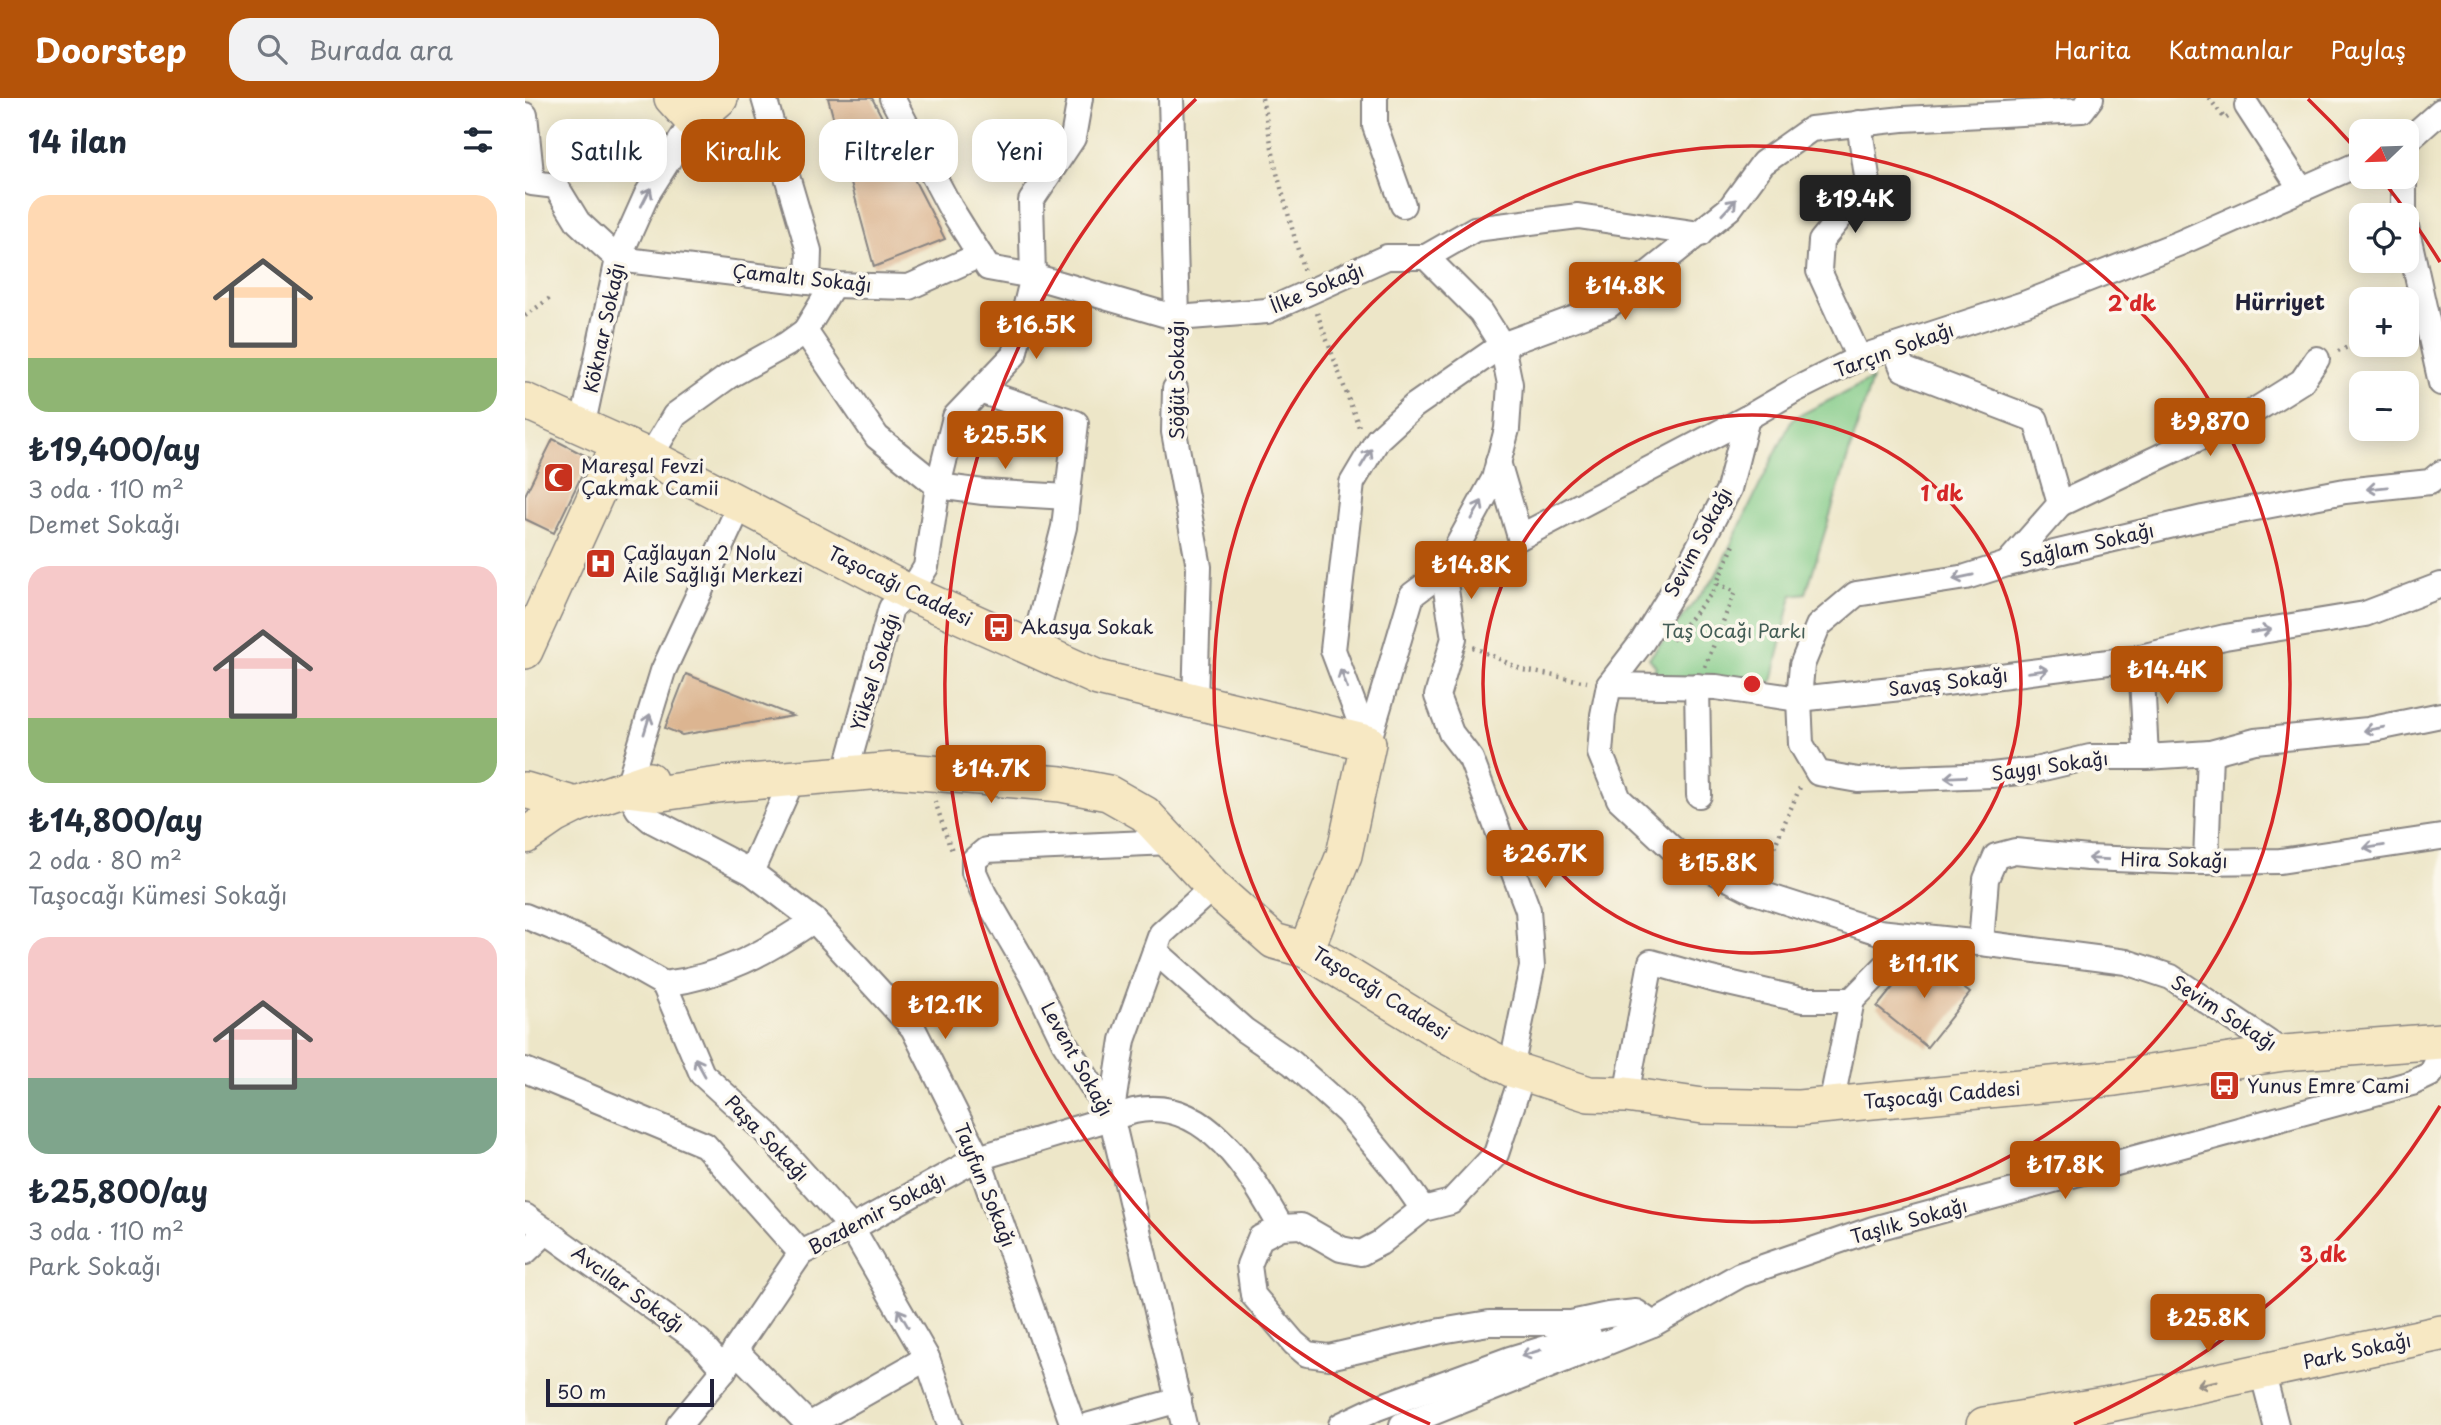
<!DOCTYPE html>
<html lang="tr">
<meta charset="utf-8">
<style>
body{margin:0;font-family:"Playpen Sans",sans-serif;background:#f2f2f3;color:#1f2937;height:100vh;display:flex;flex-direction:column;font-size:26px;white-space:nowrap}
*{box-sizing:border-box;margin:0}
p{font-size:23px;color:#747a83}
.icon{flex:none;width:38px;height:38px;fill:none;stroke:currentColor;stroke-width:2;stroke-linecap:round;stroke-linejoin:round}
.map{position:relative;flex:1;overflow:hidden}
.sheet{display:flex;flex-direction:column;background:#fff;width:525px}
.sheet>*{flex:none}
.guide{position:absolute;left:21px;top:21px;width:665px;height:63px;display:flex;gap:14px}
.needle{width:46px;rotate:247deg}
.tools{position:absolute;left:1824px;top:21px;display:grid;gap:14px}
.tools a{display:grid;place-items:center;width:70px;height:70px;border-radius:14px;background:#fff;box-shadow:0 4px 18px #0003;font-size:35px}
.scale{position:absolute;left:21px;bottom:18px;width:168px;box-sizing:border-box;padding-left:7px;border:4px solid #22223b;border-top:0;font-size:19px;line-height:24px;white-space:nowrap;color:#22223b;-webkit-text-stroke:5px #fbf7ec;paint-order:stroke}
.price{position:absolute;translate:-50% -60px;padding:0 16px;border-radius:7px;background:#b45309;color:#fff;font-size:23px;line-height:46px;filter:drop-shadow(0 2px 4px #0008)}
.price::after{content:'';position:absolute;left:50%;top:42px;width:21px;height:16px;margin-left:-10px;background:inherit;clip-path:polygon(0 0,100% 0,50% 100%)}
.price.active{background:#222;color:#fff}
ul{padding:0;list-style:none}
li{display:grid;align-content:center;gap:14px;height:371px;padding:0 28px}
li span{display:grid;place-items:center;height:217px;border-radius:21px;color:#555}
li>.icon{margin-inline-start:auto}
span .icon{width:126px;height:126px;fill:#fffc;stroke-width:1}
li b{font-size:30px}
h2{display:flex;justify-content:space-between;align-items:center;height:84px;padding:0 28px;font-size:30px}
.chip{padding:0 24px;border-radius:21px;background:#fff;box-shadow:0 4px 18px #0003;font-size:24px;line-height:63px}
.chip.active{background:#b45309;color:#fff}
header{display:flex;align-items:center;gap:42px;box-sizing:border-box;height:98px;padding:0 35px;background:#b45309;color:#fff}
header strong{font-size:33px}
nav{display:flex;gap:38px;margin-inline-start:auto;font-size:24px}
.search{width:490px;height:63px;background:#f2f2f3;display:flex;align-items:center;gap:18px;box-sizing:border-box;padding:0 24px;border-radius:21px;color:#747a83;font-size:26px}
main{display:flex;flex:1;min-height:0}
.map>svg:first-child{display:block}
</style>
<header>
<strong>Doorstep</strong>
<div class="search"><svg class="icon" aria-label="search" viewBox="0 0 24 24"><circle cx="10" cy="10" r="6"/><path d="M15 15l6 6"/></svg>Burada ara</div>
<nav><a>Harita</a><a>Katmanlar</a><a>Paylaş</a></nav>
</header>
<main>
<section class="sheet">
<h2>14 ilan<svg class="icon" aria-label="filters" viewBox="0 0 24 24"><path d="M4 7h16M4 17h16"/><circle cx="9" cy="7" r="2"/><circle cx="15" cy="17" r="2"/></svg></h2>
<ul>
<li><span style="background:linear-gradient(#ffd9b3 75%,#8fb573 0)"><svg class="icon" aria-label="home" viewBox="0 0 24 24"><path d="M3 11l9-7 9 7M6 9v11h12V9"/></svg></span><div><b>₺19,400/ay</b><p>3 oda · 110 m²</p><p>Demet Sokağı</p></div></li>
<li><span style="background:linear-gradient(#f6c9c9 70%,#8fb573 0)"><svg class="icon" aria-label="home" viewBox="0 0 24 24"><path d="M3 11l9-7 9 7M6 9v11h12V9"/></svg></span><div><b>₺14,800/ay</b><p>2 oda · 80 m²</p><p>Taşocağı Kümesi Sokağı</p></div></li>
<li><span style="background:linear-gradient(#f6c9c9 65%,#7fa58c 0)"><svg class="icon" aria-label="home" viewBox="0 0 24 24"><path d="M3 11l9-7 9 7M6 9v11h12V9"/></svg></span><div><b>₺25,800/ay</b><p>3 oda · 110 m²</p><p>Park Sokağı</p></div></li>
</ul>
</section>
<div class="map">
<svg width="1916" height="1327" viewBox="0 0 1916 1327">
<rect width="100%" height="100%" fill="#fbf7ec"/>
<filter id="ink" filterUnits="userSpaceOnUse"><feTurbulence type="fractalNoise" baseFrequency=".0143" numOctaves="2"/><feDisplacementMap in="SourceGraphic" scale="14" xChannelSelector="R" yChannelSelector="G"/><feConvolveMatrix kernelMatrix="1 2 1 2 8 2 1 2 1" color-interpolation-filters="sRGB"/></filter>
<filter id="wash" filterUnits="userSpaceOnUse"><feTurbulence type="fractalNoise" baseFrequency=".00686" numOctaves="4" result="noise"/><feDisplacementMap in="SourceGraphic" scale="28" xChannelSelector="R" yChannelSelector="G"/><feGaussianBlur stdDeviation="1.57" result="paint"/><feColorMatrix in="noise" values="0 0 0 0 0 0 0 0 0 0 0 0 0 0 0 0 0 1.4 0 .05"/><feComposite in="paint" operator="in"/></filter>
<g filter="url(#wash)">
<rect width="100%" height="100%" fill="#ede6c8"/>
<polygon fill="#83cb88" stroke="#527662" stroke-width="2" points="1347,281 1281,495 1267,497 1247,584 1120,583 1131,569 1124,560 1190,479 1267,321"/>
<g id="blocks">
<g fill="#dcb591">
<polygon points="303,0 347,0 420,141 349,169"/>
<polygon points="28,341 65,360 29,435 0,421 0,397"/>
<polygon points="161,576 268,618 157,637 140,630"/>
<polygon points="1395,856 1445,895 1402,949 1352,909"/>
</g>
</g>
</g>
<g filter="url(#ink)">
<use href="#blocks" fill-opacity="0" stroke="#888482" stroke-width="2"/>
<g fill="none" stroke-linecap="round" stroke-linejoin="round">
<defs>
<g id="street">
<polyline points="239,0 284,153 283,184"/>
<polyline points="367,0 425,109 463,170 508,178 652,220 742,213 862,159 901,159 950,131 1053,118 1175,136"/>
<polyline points="646,0 652,220"/>
<polyline points="850,0 850,28 878,107"/>
<polyline points="1722,8 1776,91"/>
<polyline points="0,17 7,85 31,88 53,124 93,161"/>
<polyline points="1881,44 1916,13"/>
<polyline points="1879,117 1879,79"/>
<polyline points="1881,128 1916,285"/>
<polyline points="93,161 308,187 384,189 455,157"/>
<polyline points="280,233 352,339 413,388 458,394 542,399"/>
<polyline points="1369,249 1378,271 1511,322 1535,406 1482,466"/>
<polyline points="1334,260 1294,173 1296,143 1343,85 1334,25"/>
<polyline points="650,291 649,334 674,469 670,604"/>
<polyline points="455,293 551,325 539,429 508,551"/>
<polyline points="1222,320 1204,391 1162,471 1117,544 1084,587 1078,617 1075,655 1094,701 1151,754 1230,794 1354,834 1456,845 1601,864 1646,879 1759,955"/>
<polyline points="57,330 93,161 122,96 168,23"/>
<polyline points="125,359 150,317 204,278 262,246 280,233 308,187"/>
<polyline points="973,364 995,439 1222,320 1270,292 1334,260 1499,206 1655,145 1836,65"/>
<polyline points="1916,375 1905,384 1820,393 1678,420 1482,466 1441,479 1331,496 1293,528 1277,567 1274,601 1276,646 1293,675 1333,682 1467,677 1510,672 1565,659 1621,659 1685,655 1730,643 1843,632 1916,617"/>
<polyline points="1535,406 1721,318 1777,283 1792,261"/>
<polyline points="215,407 138,573 102,691 113,711 126,722 226,774 289,822 388,930 453,1060 548,1327"/>
<polyline points="918,474 929,540 912,598 926,635 946,661 1003,812 1007,869 986,971"/>
<polyline points="1616,559 1621,659"/>
<polyline points="1084,587 1191,589 1274,601 1413,586 1607,561 1700,539 1840,516 1916,487"/>
<polyline points="1172,588 1174,697"/>
<polyline points="843,645 808,552 827,385 853,341 889,308 977,247 1083,208 1205,110 1238,65 1286,31 1378,21 1557,12 1566,0"/>
<polyline points="843,645 887,497 918,474 969,381 982,331 985,286 977,247 956,214 901,159"/>
<polyline points="325,659 366,510 385,495 401,469 413,388 430,319 489,257 508,178 506,103 548,40 555,0"/>
<polyline points="646,744 461,752 449,762 449,774 459,796 508,880 539,944 586,1018 659,1327"/>
<polyline points="1681,764 1685,655"/>
<polyline points="226,774 268,680"/>
<polyline points="0,818 70,847 139,886 177,976 242,1035 327,1130 402,1260 425,1327"/>
<polyline points="1456,845 1461,781 1471,758 1490,753 1563,760 1667,764 1755,763 1916,739"/>
<polyline points="630,853 719,932 767,965 822,1014 875,1078 898,1111"/>
<path d="M139,886C197,879 242,854 289,822"/>
<polyline points="1327,902 1390,838"/>
<polyline points="0,972 180,1047 276,1155"/>
<polyline points="998,975 971,1056 926,1104 898,1111 855,1145 836,1155 816,1151 776,1128 756,1129 735,1140 724,1167 728,1197 769,1245 782,1256 804,1259 916,1233 964,1225 1046,1225 1083,1217 1111,1214 1128,1226"/>
<polyline points="1101,997 1126,864 1186,881 1278,902 1327,902"/>
<polyline points="1306,1007 1327,902"/>
<polyline points="586,1018 598,942 636,836 688,789"/>
<polyline points="0,1118 174,1243 199,1272"/>
<polyline points="0,1154 22,1133"/>
<polyline points="210,1252 284,1327"/>
<polyline points="1737,1273 1751,1327"/>
<path d="M154,1327L199,1272L210,1252L276,1155L327,1130L453,1060L609,1013C681,997 726,1076 756,1129"/>
<polyline points="284,1327 402,1260"/>
<polyline points="565,1327 654,1302"/>
<polyline points="816,1327 852,1310 985,1261 1064,1237"/>
<polyline points="877,1327 1128,1226 1215,1177 1348,1131 1887,985 1906,976 1916,956"/>
</g>
<g id="secondary">
<polyline points="147,0 168,23 195,0"/>
<polyline points="0,303 125,359 385,495 573,580 843,645 819,757 781,852"/>
<polyline points="0,553 94,346"/>
<polyline points="102,691 137,695 200,686 370,672 536,686 583,695 620,716 688,789 749,843 781,852 914,933 986,971 1064,996 1101,997 1178,1008 1274,1010 1590,980 1759,955 1916,943"/>
<polyline points="0,692 51,707"/>
<polyline points="0,738 29,718 51,707 124,682"/>
<polyline points="1459,1327 1585,1306 1916,1235"/>
</g>
</defs>
<use href="#street" stroke="#888482" stroke-width="28"/>
<use href="#secondary" stroke="#888482" stroke-width="38"/>
<g stroke="#888482" stroke-width="4.5" stroke-dasharray="2 5" stroke-linecap="butt">
<polyline points="737,0 752,75 779,174"/>
<polyline points="1684,0 1700,21 1703,19"/>
<polyline points="792,215 834,329"/>
<polyline points="0,218 25,200"/>
<polyline points="1813,253 1836,244"/>
<polyline points="650,269 651,243"/>
<polyline points="951,460 975,449"/>
<polyline points="1147,542 1187,495 1209,447"/>
<polyline points="948,549 998,572 1062,584"/>
<polyline points="1180,569 1210,494 1192,485"/>
<polyline points="410,703 424,746 428,754"/>
<polyline points="1238,775 1276,687"/>
</g>
<use href="#street" stroke="#fff" stroke-width="24"/>
<use href="#secondary" stroke="#f7e8c3" stroke-width="35"/>
</g>
<defs><path id="oneway-shaft" d="M-6 0H5M1.5-3L5.5 0L1.5 3" fill="none" stroke-width="1.6" stroke-linecap="round" stroke-linejoin="round" transform="scale(1.75)"/></defs>
<g stroke="#9c9ca7">
<use href="#oneway-shaft" transform="translate(121 99) rotate(-63)"/>
<use href="#oneway-shaft" transform="translate(1204 109) rotate(-47)"/>
<use href="#oneway-shaft" transform="translate(841 360) rotate(-59)"/>
<use href="#oneway-shaft" transform="translate(1852 390) rotate(174)"/>
<use href="#oneway-shaft" transform="translate(952 412) rotate(-61)"/>
<use href="#oneway-shaft" transform="translate(1438 479) rotate(168)"/>
<use href="#oneway-shaft" transform="translate(1736 533) rotate(-9)"/>
<use href="#oneway-shaft" transform="translate(1513 573) rotate(-7)"/>
<use href="#oneway-shaft" transform="translate(819 581) rotate(-110)"/>
<use href="#oneway-shaft" transform="translate(122 626) rotate(-73)"/>
<use href="#oneway-shaft" transform="translate(1849 631) rotate(170)"/>
<use href="#oneway-shaft" transform="translate(1430 679) rotate(177)"/>
<use href="#oneway-shaft" transform="translate(1849 749) rotate(171)"/>
<use href="#oneway-shaft" transform="translate(1573 761) rotate(-177)"/>
<use href="#oneway-shaft" transform="translate(175 969) rotate(-119)"/>
<use href="#oneway-shaft" transform="translate(378 1220) rotate(-120)"/>
<use href="#oneway-shaft" transform="translate(1006 1255) rotate(163)"/>
</g>
<use stroke="#978f86" href="#oneway-shaft" transform="translate(1682 1285) rotate(168)"/>
</g>
<g fill="none" stroke="#d62828" stroke-width="3.5">
<circle cx="1227" cy="586" r="269"/>
<circle cx="1227" cy="586" r="538"/>
<path d="M1915 1008A807 807 0 0 1 1549 1326M905 1326A807 807 0 0 1 671 1M1783 1A807 807 0 0 1 1831 51M1859 84A807 807 0 0 1 1915 164"/>
</g>
<defs>
<symbol id="mosque-square" viewBox="-11 -11 22 22"><rect x="-9" y="-9" width="18" height="18" rx="4" fill="#c8321e" stroke="#fbf7ec"/><path d="M3.5-4.9A6 6 0 1 0 3.5 4.9A5 5 0 1 1 3.5-4.9Z" fill="#fff"/></symbol>
<symbol id="hospital-square" viewBox="-11 -11 22 22"><rect x="-9" y="-9" width="18" height="18" rx="4" fill="#c8321e" stroke="#fbf7ec"/><path d="M-5-5h3v3.5h4V-5h3V5h-3V1.5h-4V5h-3Z" fill="#fff"/></symbol>
<symbol id="bus-square" viewBox="-11 -11 22 22"><rect x="-9" y="-9" width="18" height="18" rx="4" fill="#c8321e" stroke="#fbf7ec"/><path d="M-5-6H5V4H4V6H2V4H-2V6H-4V4H-5ZM-3.5-4V0h7V-4ZM-3.5 1.2v1.5H-2V1.2ZM2 1.2v1.5H3.5V1.2Z" fill="#fff"/></symbol>
</defs>
<g fill-rule="evenodd">
<use href="#mosque-square" x="16" y="362" width="35" height="35"/>
<use href="#hospital-square" x="58" y="448" width="35" height="35"/>
<use href="#bus-square" x="456" y="512" width="35" height="35"/>
<use href="#bus-square" x="1682" y="970" width="35" height="35"/>
</g>
<g text-anchor="middle" stroke-width="7" stroke-linejoin="round" paint-order="stroke">
<g font-size="19" fill="#22223b" stroke="#fbf7ec">
<text transform="translate(277 180) rotate(6)" y="7">Çamaltı Sokağı</text>
<text transform="translate(792 190) rotate(-23)" y="7">İlke Sokağı</text>
<text transform="translate(79 230) rotate(-78)" y="7">Köknar Sokağı</text>
<text transform="translate(1369 252) rotate(-20)" y="7">Tarçın Sokağı</text>
<text transform="translate(652 282) rotate(-90)" y="7">Söğüt Sokağı</text>
<text transform="translate(1173 444) rotate(-62)" y="7">Sevim Sokağı</text>
<text transform="translate(1562 447) rotate(-13)" y="7">Sağlam Sokağı</text>
<text transform="translate(375 488) rotate(26)" y="7">Taşocağı Caddesi</text>
<text transform="translate(350 574) rotate(-73)" y="7">Yüksel Sokağı</text>
<text transform="translate(1423 584) rotate(-7)" y="7">Savaş Sokağı</text>
<text transform="translate(1525 668) rotate(-8)" y="7">Saygı Sokağı</text>
<text transform="translate(1649 762) rotate(1)" y="7">Hira Sokağı</text>
<text transform="translate(856 895) rotate(32)" y="7">Taşocağı Caddesi</text>
<text transform="translate(1699 915) rotate(33)" y="7">Sevim Sokağı</text>
<text transform="translate(552 961) rotate(61)" y="7">Levent Sokağı</text>
<text transform="translate(1417 997) rotate(-5)" y="7">Taşocağı Caddesi</text>
<text transform="translate(242 1040) rotate(46)" y="7">Paşa Sokağı</text>
<text transform="translate(460 1087) rotate(68)" y="7">Tayfun Sokağı</text>
<text transform="translate(352 1115) rotate(-28)" y="7">Bozdemir Sokağı</text>
<text transform="translate(1384 1123) rotate(-16)" y="7">Taşlık Sokağı</text>
<text transform="translate(103 1191) rotate(36)" y="7">Avcılar Sokağı</text>
<text transform="translate(1832 1253) rotate(-12)" y="7">Park Sokağı</text>
</g>
<g font-size="19" fill="#22223b" stroke="#fbf7ec" text-anchor="start">
<text x="56" y="375">Mareşal Fevzi<tspan x="56" dy="22">Çakmak Camii</tspan></text>
<text x="98" y="462">Çağlayan 2 Nolu<tspan x="98" dy="22">Aile Sağlığı Merkezi</tspan></text>
<text x="496" y="536">Akasya Sokak</text>
<text x="1722" y="995">Yunus Emre Cami</text>
</g>
<g font-size="19" fill="#445d56" stroke="#fbf7ec">
<text x="1209" y="540">Taş Ocağı Parkı</text>
</g>
<g font-size="21" font-weight="bold" fill="#22223b" stroke="#fbf7ec">
<text x="1755" y="212">Hürriyet</text>
</g>
</g>
<circle cx="1227" cy="586" r="10" fill="#d62828" stroke="#fbf7ec" stroke-width="3.5"/>
<g font-size="21" text-anchor="middle" font-weight="bold" fill="#d62828" stroke="#fbf7ec" stroke-width="7" stroke-linejoin="round" paint-order="stroke">
<text x="1607" y="213">2 dk</text>
<text x="1417" y="403">1 dk</text>
<text x="1798" y="1164">3 dk</text>
</g>
</svg>
<div class="tools">
<a><svg class="needle" viewBox="-14 -14 28 28"><path d="M0-13l5 13h-10z" fill="#e53935"/><path d="M0 13l5-13h-10z" fill="#747a83"/></svg></a>
<a><svg class="icon" aria-label="locate" viewBox="0 0 24 24"><circle cx="12" cy="12" r="6"/><path d="M12 2v4M12 18v4M2 12h4M18 12h4"/></svg></a>
<a>+</a>
<a>−</a>
</div>
<div class="scale">50 m</div>
<b class="price active" style="left:1330px;top:137px">₺19.4K</b>
<b class="price" style="left:1100px;top:224px">₺14.8K</b>
<b class="price" style="left:511px;top:263px">₺16.5K</b>
<b class="price" style="left:1685px;top:360px">₺9,870</b>
<b class="price" style="left:480px;top:373px">₺25.5K</b>
<b class="price" style="left:946px;top:503px">₺14.8K</b>
<b class="price" style="left:1642px;top:608px">₺14.4K</b>
<b class="price" style="left:466px;top:707px">₺14.7K</b>
<b class="price" style="left:1020px;top:792px">₺26.7K</b>
<b class="price" style="left:1193px;top:801px">₺15.8K</b>
<b class="price" style="left:1399px;top:902px">₺11.1K</b>
<b class="price" style="left:420px;top:943px">₺12.1K</b>
<b class="price" style="left:1540px;top:1103px">₺17.8K</b>
<b class="price" style="left:1683px;top:1256px">₺25.8K</b>
<div class="guide">
<a class="chip">Satılık</a>
<a class="chip active">Kiralık</a>
<a class="chip">Filtreler</a>
<a class="chip">Yeni</a>
</div>
</div>
</main>
